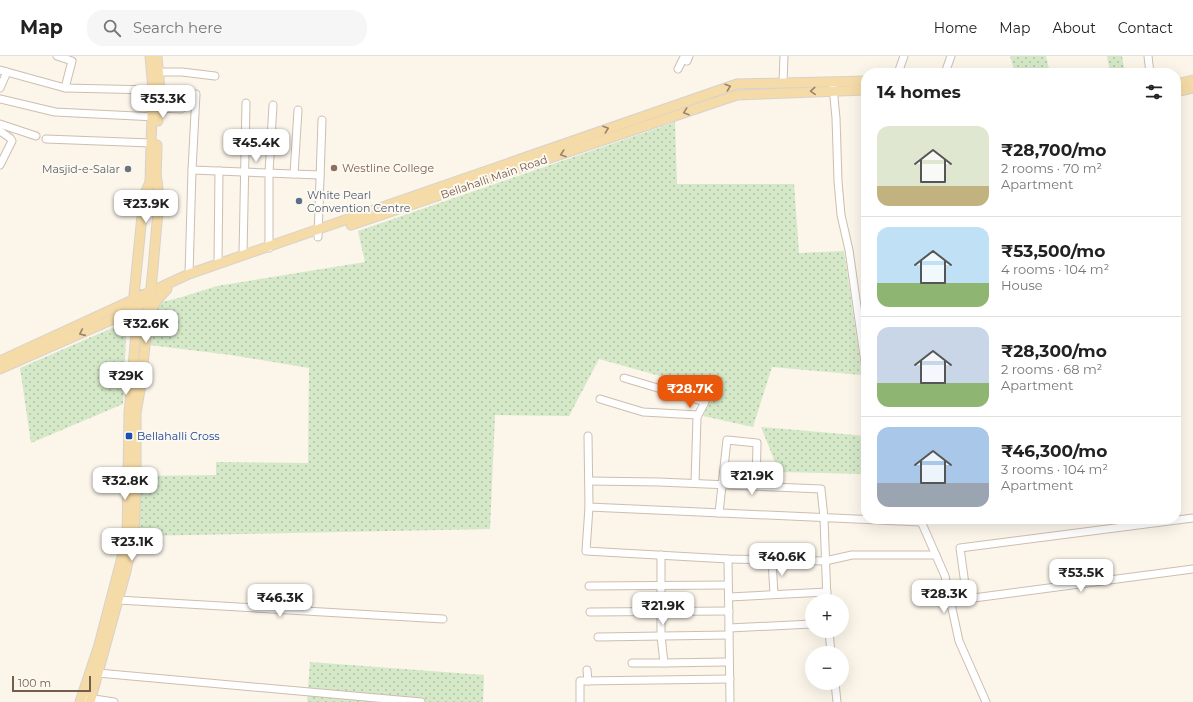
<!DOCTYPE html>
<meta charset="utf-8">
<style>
body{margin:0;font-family:Montserrat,sans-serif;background:#f6f6f6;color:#222;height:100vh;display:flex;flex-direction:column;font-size:15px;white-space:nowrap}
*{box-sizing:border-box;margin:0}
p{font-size:13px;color:#767676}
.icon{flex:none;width:22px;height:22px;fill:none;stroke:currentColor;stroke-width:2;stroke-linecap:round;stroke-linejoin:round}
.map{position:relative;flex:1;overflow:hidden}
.details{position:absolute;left:861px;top:12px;width:320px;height:456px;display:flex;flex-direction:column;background:#fff;border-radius:16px;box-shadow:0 4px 16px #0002}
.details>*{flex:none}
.buttons{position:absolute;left:805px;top:538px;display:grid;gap:8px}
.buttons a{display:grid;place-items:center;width:44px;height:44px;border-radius:50%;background:#fff;box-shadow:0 4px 16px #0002;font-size:20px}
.scale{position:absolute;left:12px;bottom:10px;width:79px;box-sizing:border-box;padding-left:4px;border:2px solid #755d4e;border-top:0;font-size:11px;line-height:14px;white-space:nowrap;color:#755d4e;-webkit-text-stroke:3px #fef9f0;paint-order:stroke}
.price{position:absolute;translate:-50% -34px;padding:0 9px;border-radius:8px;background:#fff;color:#222;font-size:13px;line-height:26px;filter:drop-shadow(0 1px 2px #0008)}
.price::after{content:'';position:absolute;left:50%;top:24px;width:12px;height:9px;margin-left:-6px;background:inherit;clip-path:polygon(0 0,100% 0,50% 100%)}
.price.current{background:#ea580c;color:#fff}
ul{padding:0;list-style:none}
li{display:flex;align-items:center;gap:12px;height:100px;padding:0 16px}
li+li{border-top:1px solid #e0e0e0}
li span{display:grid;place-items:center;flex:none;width:112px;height:80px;border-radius:12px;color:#555}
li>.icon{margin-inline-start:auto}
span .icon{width:48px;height:48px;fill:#fffc;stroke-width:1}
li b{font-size:17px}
h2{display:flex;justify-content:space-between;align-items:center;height:48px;padding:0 16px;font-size:17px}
header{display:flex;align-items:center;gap:24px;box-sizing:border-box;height:56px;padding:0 20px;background:#fff;border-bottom:1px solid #e0e0e0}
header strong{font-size:19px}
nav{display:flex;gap:22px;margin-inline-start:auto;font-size:14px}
.search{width:280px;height:36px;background:#f6f6f6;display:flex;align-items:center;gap:10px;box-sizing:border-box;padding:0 14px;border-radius:16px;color:#767676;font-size:15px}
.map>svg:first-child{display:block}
</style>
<header>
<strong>Map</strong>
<div class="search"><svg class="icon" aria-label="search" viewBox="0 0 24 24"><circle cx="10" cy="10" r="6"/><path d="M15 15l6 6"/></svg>Search here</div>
<nav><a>Home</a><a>Map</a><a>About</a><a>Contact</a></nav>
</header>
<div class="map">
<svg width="1193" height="646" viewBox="0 0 1193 646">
<defs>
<pattern id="grass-dots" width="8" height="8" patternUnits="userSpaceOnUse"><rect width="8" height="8" fill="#d5e9c9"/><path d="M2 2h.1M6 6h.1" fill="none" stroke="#b1c0a5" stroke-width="1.8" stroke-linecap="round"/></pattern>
</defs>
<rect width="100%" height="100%" fill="#fbf5ea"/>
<g fill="url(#grass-dots)">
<polygon points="1010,0 1046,0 1050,17 1015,17"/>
<polygon points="1107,0 1122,0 1125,17 1110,17"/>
<polygon points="675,66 677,128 794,128 799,197 844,195 862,319 772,311 753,371 703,360 714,335 599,303 569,360 495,359 490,473 138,480 139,420 216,419 216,406 308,407 309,312 231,299 149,289 152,259 158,247 179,242 217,230 365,206 358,175"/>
<polygon points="119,269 126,281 123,348 31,387 20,312"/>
<polygon points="761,371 866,380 866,418 779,416"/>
<polygon points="310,606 484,619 483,646 307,646"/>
</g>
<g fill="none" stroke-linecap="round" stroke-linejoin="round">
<polyline stroke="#dacfc3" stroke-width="9" stroke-dasharray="9 4.5" stroke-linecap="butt" points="139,248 140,233"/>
<defs>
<g id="minor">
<polyline points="57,0 72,5 65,32"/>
<polyline points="1148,0 1150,17"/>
<polyline points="678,13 683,3 687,5 689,0"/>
<polyline points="0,14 65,32 153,34"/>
<polyline points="153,16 182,16 215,20"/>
<polyline points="898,17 904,0"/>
<polyline points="945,17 951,0"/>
<polyline points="783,27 784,0"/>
<polyline points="833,31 836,62 838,125 841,159 849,194 866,314"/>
<polyline points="0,32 7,16"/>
<polyline points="0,43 55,56 156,61"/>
<polyline points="159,52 181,53"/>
<polyline points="0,68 36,80"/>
<polyline points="0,75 10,82 12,85 0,109"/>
<polyline points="46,83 151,87"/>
<polyline points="192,114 320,119"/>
<polyline points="294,118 298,54"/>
<polyline points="318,181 322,64"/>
<polyline points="269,192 269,117 273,49"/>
<polyline points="243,199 246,47"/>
<polyline points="218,208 219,115"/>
<polyline points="189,218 192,114 196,38"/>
<polyline points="624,322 705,346 697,361 695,427"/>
<polyline points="600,343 643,356 698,359"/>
<polyline points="588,380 589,451 921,466"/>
<polyline points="589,425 659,426 821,433 824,462 827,545"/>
<polyline points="589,451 586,495 728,503 825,505 852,499 936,499"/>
<polyline points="719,457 727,384 757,387 756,430"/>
<polyline points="920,463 945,520 959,585 986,646"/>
<polyline points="728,503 730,646"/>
<polyline points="772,504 774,538"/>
<polyline points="589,530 728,529"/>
<polyline points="729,541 827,536"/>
<polyline points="967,543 960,492 1193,462"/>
<polyline points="118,544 443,563"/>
<polyline points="951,545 1193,513"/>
<polyline points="590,556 729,555"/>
<polyline points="729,572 812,568"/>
<polyline points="829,575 831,597"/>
<polyline points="598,581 729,579"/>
<polyline points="632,607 664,607 661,580 661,499"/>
<polyline points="664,607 726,606"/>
<polyline points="587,614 588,625"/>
<polyline points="98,617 421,646"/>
<polyline points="835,627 837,646"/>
<polyline points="81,641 114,646"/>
<polyline points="580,646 580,625 730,623"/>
</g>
<g id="major">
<polyline points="157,0 160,35 158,65"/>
<polyline points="1176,28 1193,24"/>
<polyline points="1176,36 1193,32"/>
<polyline points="156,129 157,89"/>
<polyline points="351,169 737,39 866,34"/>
<polyline points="133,249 144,140 150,126 151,87 153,34 150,0"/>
<polyline points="151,254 157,244 167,233"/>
<polyline points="118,261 127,266 131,273"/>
<polyline points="0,305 189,218 737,28 866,25"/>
<polyline points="0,313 118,261 150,243"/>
<polyline points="80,646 99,589 127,482 129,357 138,254"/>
<polyline points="90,646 126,515 134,478 136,429 136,357 141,328 153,212 159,144 157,124"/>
</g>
</defs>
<use href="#minor" stroke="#cdbeb0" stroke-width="9"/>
<use href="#major" stroke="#d8d2cd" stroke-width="11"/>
<use href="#minor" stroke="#fff" stroke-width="7"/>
<use href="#major" stroke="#f5dba7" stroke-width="9"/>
</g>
<defs><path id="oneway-chevron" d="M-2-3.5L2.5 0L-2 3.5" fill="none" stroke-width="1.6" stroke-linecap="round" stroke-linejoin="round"/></defs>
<g stroke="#9b8369">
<use href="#oneway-chevron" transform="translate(728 31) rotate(-19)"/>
<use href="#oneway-chevron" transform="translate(813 35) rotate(177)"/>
<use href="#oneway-chevron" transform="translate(686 56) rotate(161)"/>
<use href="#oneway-chevron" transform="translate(606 73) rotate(-19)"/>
<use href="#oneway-chevron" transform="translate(563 98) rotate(161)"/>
<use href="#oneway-chevron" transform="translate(82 277) rotate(156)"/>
</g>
<circle fill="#8d6e63" stroke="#fef9f0" stroke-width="1.5" cx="334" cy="112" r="4"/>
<circle fill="#6b7280" stroke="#fef9f0" stroke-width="1.5" cx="128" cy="113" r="4"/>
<circle fill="#5c6f8a" stroke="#fef9f0" stroke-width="1.5" cx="299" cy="145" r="4"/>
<rect fill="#1a4fb4" stroke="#fef9f0" stroke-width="1.5" x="125" y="376" width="8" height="8" rx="2"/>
<g text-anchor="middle" stroke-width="4" stroke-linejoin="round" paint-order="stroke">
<g font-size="11" fill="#785e54" stroke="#fef9f0" text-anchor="start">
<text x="342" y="116">Westline College</text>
</g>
<g font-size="11" fill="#5b616d" stroke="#fef9f0" text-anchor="end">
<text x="120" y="117">Masjid-e-Salar</text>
</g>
<g font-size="11" fill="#755d4e" stroke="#fef9f0">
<text transform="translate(494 121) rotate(-19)" y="4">Bellahalli Main Road</text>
</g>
<g font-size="11" fill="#4e5e75" stroke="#fef9f0" text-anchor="start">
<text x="307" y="143">White Pearl<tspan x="307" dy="13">Convention Centre</tspan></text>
</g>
<g font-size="11" fill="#164399" stroke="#fef9f0" text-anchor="start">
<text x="137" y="384">Bellahalli Cross</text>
</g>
</g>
</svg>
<div class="buttons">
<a>+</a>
<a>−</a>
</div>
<div class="scale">100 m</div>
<b class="price" style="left:163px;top:63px">₹53.3K</b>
<b class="price" style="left:256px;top:107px">₹45.4K</b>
<b class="price" style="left:146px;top:168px">₹23.9K</b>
<b class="price" style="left:146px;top:288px">₹32.6K</b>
<b class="price" style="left:126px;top:340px">₹29K</b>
<b class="price current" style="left:690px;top:353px">₹28.7K</b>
<b class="price" style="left:752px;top:440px">₹21.9K</b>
<b class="price" style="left:125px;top:445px">₹32.8K</b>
<b class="price" style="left:132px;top:506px">₹23.1K</b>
<b class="price" style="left:782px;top:521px">₹40.6K</b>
<b class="price" style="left:1081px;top:537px">₹53.5K</b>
<b class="price" style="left:944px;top:558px">₹28.3K</b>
<b class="price" style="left:280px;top:562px">₹46.3K</b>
<b class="price" style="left:663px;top:570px">₹21.9K</b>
<section class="details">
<h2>14 homes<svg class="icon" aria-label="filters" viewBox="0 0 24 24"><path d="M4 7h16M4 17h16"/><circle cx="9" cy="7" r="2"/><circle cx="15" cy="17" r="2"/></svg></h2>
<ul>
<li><span style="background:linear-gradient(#dfe7d0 75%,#c2b280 0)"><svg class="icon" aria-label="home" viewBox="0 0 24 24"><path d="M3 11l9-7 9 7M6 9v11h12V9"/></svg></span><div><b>₹28,700/mo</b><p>2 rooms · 70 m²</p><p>Apartment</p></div></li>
<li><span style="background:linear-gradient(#bfe0f5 70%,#8fb573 0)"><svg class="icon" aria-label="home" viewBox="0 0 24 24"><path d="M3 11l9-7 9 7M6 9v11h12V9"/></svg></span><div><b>₹53,500/mo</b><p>4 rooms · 104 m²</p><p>House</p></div></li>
<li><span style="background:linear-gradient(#c9d6e8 70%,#8fb573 0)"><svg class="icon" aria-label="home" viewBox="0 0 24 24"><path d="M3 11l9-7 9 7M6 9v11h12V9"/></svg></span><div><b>₹28,300/mo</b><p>2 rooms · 68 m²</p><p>Apartment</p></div></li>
<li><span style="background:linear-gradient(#a9c7e8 70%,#9aa5b1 0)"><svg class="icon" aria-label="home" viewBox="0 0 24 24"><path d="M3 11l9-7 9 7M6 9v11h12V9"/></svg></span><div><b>₹46,300/mo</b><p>3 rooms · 104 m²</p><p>Apartment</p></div></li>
</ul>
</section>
</div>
